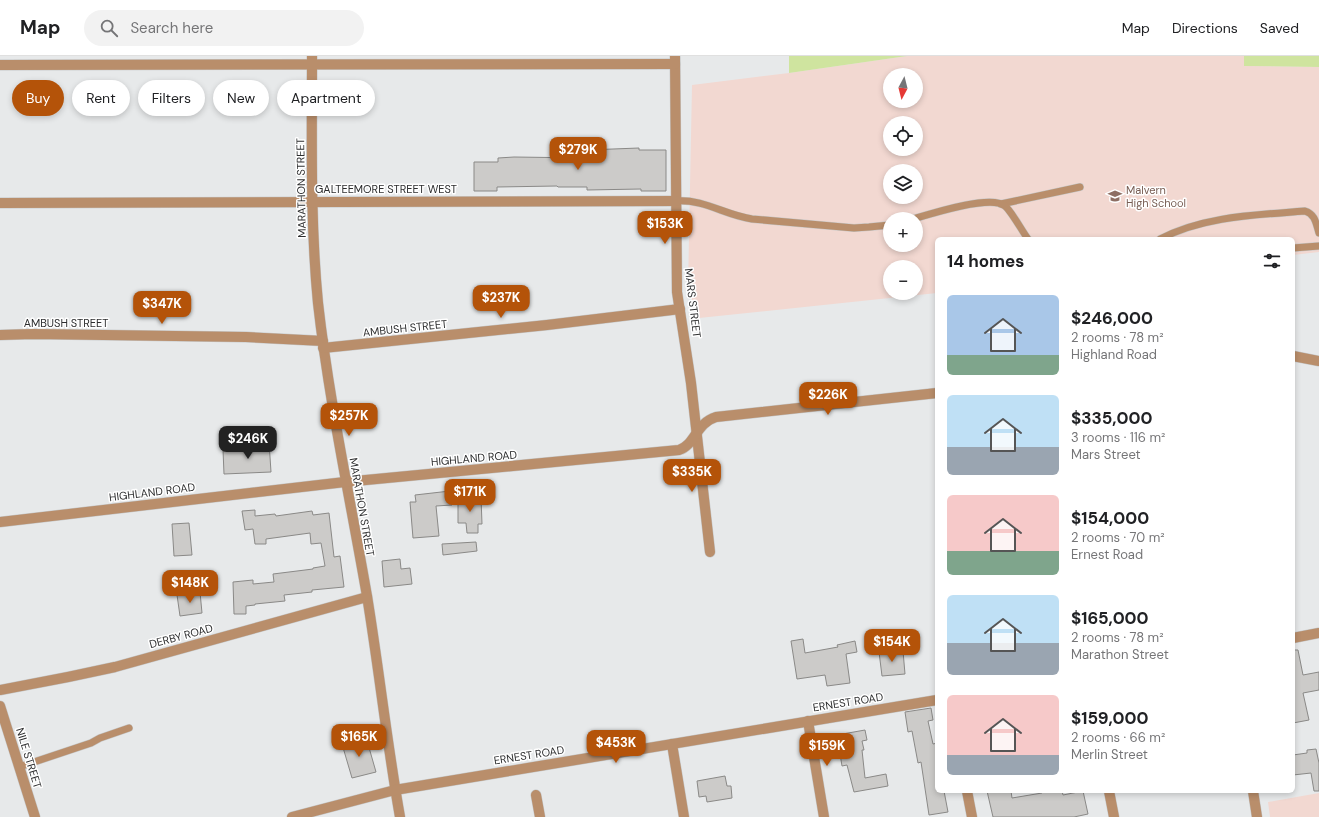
<!DOCTYPE html>
<meta charset="utf-8">
<style>
body{margin:0;font-family:"DM Sans",sans-serif;background:#f2f2f2;color:#202124;height:100vh;display:flex;flex-direction:column;font-size:15px;white-space:nowrap}
*{box-sizing:border-box;margin:0}
p{font-size:13px;color:#757577}
.icon{flex:none;width:22px;height:22px;fill:none;stroke:currentColor;stroke-width:2;stroke-linecap:round;stroke-linejoin:round}
.map{position:relative;flex:1;overflow:hidden}
.panel{position:absolute;left:935px;top:181px;width:360px;height:556px;display:flex;flex-direction:column;background:#fff;border-radius:6px;box-shadow:0 2px 6px #0003}
.panel>*{flex:none}
.top-card{position:absolute;left:12px;top:24px;width:380px;height:36px;display:flex;gap:8px}
.needle{width:26px;rotate:187deg}
.controls{position:absolute;left:883px;top:12px;display:grid;gap:8px}
.controls a{display:grid;place-items:center;width:40px;height:40px;border-radius:50%;background:#fff;box-shadow:0 2px 6px #0003;font-size:20px}
.price{position:absolute;translate:-50% -34px;padding:0 9px;border-radius:8px;background:#b45309;color:#fff;font-size:13px;line-height:26px;filter:drop-shadow(0 1px 2px #0008)}
.price::after{content:'';position:absolute;left:50%;top:24px;width:12px;height:9px;margin-left:-6px;background:inherit;clip-path:polygon(0 0,100% 0,50% 100%)}
.price.active{background:#222;color:#fff}
ul{padding:0;list-style:none}
li{display:flex;align-items:center;gap:12px;height:100px;padding:0 12px}
li span{display:grid;place-items:center;flex:none;width:112px;height:80px;border-radius:6px;color:#555}
li>.icon{margin-inline-start:auto}
span .icon{width:48px;height:48px;fill:#fffc;stroke-width:1}
li b{font-size:17px}
h2{display:flex;justify-content:space-between;align-items:center;height:48px;padding:0 12px;font-size:17px}
.tag{padding:0 14px;border-radius:18px;background:#fff;box-shadow:0 2px 6px #0003;font-size:14px;line-height:36px}
.tag.active{background:#b45309;color:#fff}
header{display:flex;align-items:center;gap:24px;box-sizing:border-box;height:56px;padding:0 20px;background:#fff;border-bottom:1px solid #e0e0e0}
header strong{font-size:19px}
nav{display:flex;gap:22px;margin-inline-start:auto;font-size:14px}
.search{width:280px;height:36px;background:#f2f2f2;display:flex;align-items:center;gap:10px;box-sizing:border-box;padding:0 14px;border-radius:22px;color:#757577;font-size:15px}
.map>svg:first-child{display:block}
</style>
<header>
<strong>Map</strong>
<div class="search"><svg class="icon" aria-label="search" viewBox="0 0 24 24"><circle cx="10" cy="10" r="6"/><path d="M15 15l6 6"/></svg>Search here</div>
<nav><a>Map</a><a>Directions</a><a>Saved</a></nav>
</header>
<div class="map">
<svg width="1319" height="761" viewBox="0 0 1319 761">
<rect width="100%" height="100%" fill="#e7e9ea"/>
<g fill="#f2d8d1" fill-rule="evenodd">
<path d="M907,0H1244V10L1319,11V196L1293,199V183H937V237L699,262L688,233L692,29L789,17ZM890,19H916V45H890ZM890,67H916V93H890ZM890,115H916V141H890ZM890,163H916V189H890ZM890,211H916V237H890Z"/>
<polygon points="1319,737 1319,761 1270,761 1268,746"/>
</g>
<g fill="#cfe49f">
<polygon points="789,0 907,0 789,17"/>
<polygon points="1244,0 1319,0 1319,11 1244,10"/>
</g>
<g fill="#cccbc9" stroke="#8a8987">
<polygon points="639,92 639,94 666,94 666,135 641,135 641,133 587,134 587,131 558,131 557,130 497,131 497,135 474,135 474,106 498,106 498,102 514,101 587,102 587,94"/>
<polygon points="269,386 271,416 224,418 223,394 248,393 248,388"/>
<polygon points="450,435 452,449 436,450 439,480 413,482 410,446 416,446 415,439"/>
<polygon points="481,441 482,468 478,468 478,477 467,477 466,467 458,467 458,442"/>
<polygon points="255,454 255,460 275,458 276,460 312,455 313,459 329,457 334,501 340,500 344,531 312,534 312,536 284,539 285,545 255,548 255,549 246,550 246,558 234,558 233,526 253,524 253,528 274,526 273,518 313,513 313,512 325,510 321,487 311,488 310,477 266,483 266,488 255,488 253,473 245,474 242,455"/>
<polygon points="189,467 192,499 174,500 172,468"/>
<polygon points="476,486 477,495 443,499 442,488"/>
<polygon points="400,503 401,513 410,512 412,528 384,531 382,505"/>
<polygon points="200,536 202,557 180,560 177,539"/>
<polygon points="803,583 805,597 838,591 837,589 855,585 857,596 846,598 850,627 827,630 825,619 797,623 791,585"/>
<polygon points="890,594 890,597 903,595 905,618 882,620 879,596"/>
<polygon points="1293,594 1298,594 1303,619 1319,616 1319,634 1303,637 1309,664 1293,667"/>
<polygon points="931,652 933,664 928,665 933,688 937,687 937,735 944,735 948,756 929,759 921,706 918,707 912,675 908,676 905,656"/>
<polygon points="865,674 867,684 862,685 864,694 862,694 865,722 886,718 888,730 854,736 847,709 842,710 837,679"/>
<polygon points="366,681 376,716 352,722 342,688"/>
<polygon points="1316,693 1319,707 1319,735 1314,735 1311,717 1293,719 1293,699 1307,697 1307,694"/>
<polygon points="725,720 727,730 731,730 732,742 707,746 706,740 699,741 697,725"/>
<polygon points="987,735 1011,735 1012,742 1042,737 1042,735 1062,735 1063,739 1083,735 1088,758 1074,761 993,761"/>
</g>
<g fill="none" stroke-linecap="round" stroke-linejoin="round">
<defs>
<g id="service">
<path d="M676,145C704,143 725,159 752,163L854,172L869,171L890,169"/>
<polyline points="1001,148 1080,131"/>
<path d="M913,163C930,158 991,138 1005,150C1012,156 1022,175 1028,183"/>
<path d="M1160,183C1204,160 1256,159 1305,155C1315,158 1316,167 1319,177"/>
<polyline points="1293,192 1319,190"/>
<polyline points="19,711 91,687 100,682 129,672"/>
</g>
<g id="minor">
<path d="M312,0C312,82 310,165 318,247C329,345 350,442 367,540C379,613 387,688 400,761"/>
<polyline points="675,0 677,236 691,327 710,496"/>
<polyline points="0,9 675,8"/>
<polyline points="0,147 676,145"/>
<polyline points="0,279 33,278 246,281 323,285"/>
<polyline points="323,292 547,269 680,253"/>
<polyline points="1293,300 1319,305"/>
<path d="M0,466L345,426L679,394C695,389 696,367 716,361L937,337"/>
<polyline points="1293,582 1319,577"/>
<polyline points="0,634 68,621 115,611 367,541"/>
<polyline points="0,650 35,761"/>
<polyline points="808,665 824,761"/>
<polyline points="672,688 684,761"/>
<polyline points="967,735 972,761"/>
<polyline points="1109,735 1114,761"/>
<polyline points="1253,735 1257,761"/>
<polyline points="536,739 540,761"/>
<polyline points="292,761 395,734 937,644"/>
</g>
</defs>
<use href="#service" stroke="#c5c7c8" stroke-width="8"/>
<use href="#minor" stroke="#c5c7c8" stroke-width="11"/>
<use href="#service" stroke="#b98e6b" stroke-width="7"/>
<use href="#minor" stroke="#b98e6b" stroke-width="10"/>
</g>
<defs>
<symbol id="school-bare" viewBox="-9 -9 18 18"><path d="M0-5L7-2L0 1L-7-2ZM-4 1L0 2.5L4 1V4Q0 6-4 4Z" fill="#8d6e63" stroke="#fff" stroke-width="2.5" paint-order="stroke"/></symbol>
</defs>
<g fill-rule="evenodd">
<use href="#school-bare" x="1105" y="130" width="20" height="20"/>
</g>
<g text-anchor="middle" stroke-width="3" stroke-linejoin="round" paint-order="stroke">
<g font-size="11" fill="#2c2d2e" stroke="#fff">
<text transform="translate(301 132) rotate(-91)" y="4">MARATHON STREET</text>
<text x="386" y="137">GALTEEMORE STREET WEST</text>
<text transform="translate(693 247) rotate(83)" y="4">MARS STREET</text>
<text x="66" y="271">AMBUSH STREET</text>
<text transform="translate(405 272) rotate(-6)" y="4">AMBUSH STREET</text>
<text transform="translate(474 402) rotate(-5)" y="4">HIGHLAND ROAD</text>
<text transform="translate(152 436) rotate(-7)" y="4">HIGHLAND ROAD</text>
<text transform="translate(362 451) rotate(80)" y="4">MARATHON STREET</text>
<text transform="translate(181 580) rotate(-15)" y="4">DERBY ROAD</text>
<text transform="translate(848 646) rotate(-9)" y="4">ERNEST ROAD</text>
<text transform="translate(529 699) rotate(-9)" y="4">ERNEST ROAD</text>
<text transform="translate(29 702) rotate(73)" y="4">NILE STREET</text>
</g>
<g font-size="11" fill="#785e54" stroke="#fff" text-anchor="start">
<text x="1126" y="138">Malvern<tspan x="1126" dy="13">High School</tspan></text>
</g>
</g>
</svg>
<div class="controls">
<a><svg class="needle" viewBox="-14 -14 28 28"><path d="M0-13l5 13h-10z" fill="#e53935"/><path d="M0 13l5-13h-10z" fill="#757577"/></svg></a>
<a><svg class="icon" aria-label="locate" viewBox="0 0 24 24"><circle cx="12" cy="12" r="6"/><path d="M12 2v4M12 18v4M2 12h4M18 12h4"/></svg></a>
<a><svg class="icon" aria-label="layers" viewBox="0 0 24 24"><path d="M12 4l9 5-9 5-9-5zM3 14l9 5 9-5"/></svg></a>
<a>+</a>
<a>−</a>
</div>
<b class="price" style="left:578px;top:115px">$279K</b>
<b class="price" style="left:665px;top:189px">$153K</b>
<b class="price" style="left:501px;top:263px">$237K</b>
<b class="price" style="left:162px;top:269px">$347K</b>
<b class="price" style="left:828px;top:360px">$226K</b>
<b class="price" style="left:349px;top:381px">$257K</b>
<b class="price active" style="left:248px;top:404px">$246K</b>
<b class="price" style="left:692px;top:437px">$335K</b>
<b class="price" style="left:470px;top:457px">$171K</b>
<b class="price" style="left:190px;top:548px">$148K</b>
<b class="price" style="left:892px;top:607px">$154K</b>
<b class="price" style="left:359px;top:702px">$165K</b>
<b class="price" style="left:616px;top:708px">$453K</b>
<b class="price" style="left:827px;top:711px">$159K</b>
<div class="top-card">
<a class="tag active">Buy</a>
<a class="tag">Rent</a>
<a class="tag">Filters</a>
<a class="tag">New</a>
<a class="tag">Apartment</a>
</div>
<section class="panel">
<h2>14 homes<svg class="icon" aria-label="filters" viewBox="0 0 24 24"><path d="M4 7h16M4 17h16"/><circle cx="9" cy="7" r="2"/><circle cx="15" cy="17" r="2"/></svg></h2>
<ul>
<li><span style="background:linear-gradient(#a9c7e8 75%,#7fa58c 0)"><svg class="icon" aria-label="home" viewBox="0 0 24 24"><path d="M3 11l9-7 9 7M6 9v11h12V9"/></svg></span><div><b>$246,000</b><p>2 rooms · 78 m²</p><p>Highland Road</p></div></li>
<li><span style="background:linear-gradient(#bfe0f5 65%,#9aa5b1 0)"><svg class="icon" aria-label="home" viewBox="0 0 24 24"><path d="M3 11l9-7 9 7M6 9v11h12V9"/></svg></span><div><b>$335,000</b><p>3 rooms · 116 m²</p><p>Mars Street</p></div></li>
<li><span style="background:linear-gradient(#f6c9c9 70%,#7fa58c 0)"><svg class="icon" aria-label="home" viewBox="0 0 24 24"><path d="M3 11l9-7 9 7M6 9v11h12V9"/></svg></span><div><b>$154,000</b><p>2 rooms · 70 m²</p><p>Ernest Road</p></div></li>
<li><span style="background:linear-gradient(#bfe0f5 60%,#9aa5b1 0)"><svg class="icon" aria-label="home" viewBox="0 0 24 24"><path d="M3 11l9-7 9 7M6 9v11h12V9"/></svg></span><div><b>$165,000</b><p>2 rooms · 78 m²</p><p>Marathon Street</p></div></li>
<li><span style="background:linear-gradient(#f6c9c9 75%,#9aa5b1 0)"><svg class="icon" aria-label="home" viewBox="0 0 24 24"><path d="M3 11l9-7 9 7M6 9v11h12V9"/></svg></span><div><b>$159,000</b><p>2 rooms · 66 m²</p><p>Merlin Street</p></div></li>
</ul>
</section>
</div>
